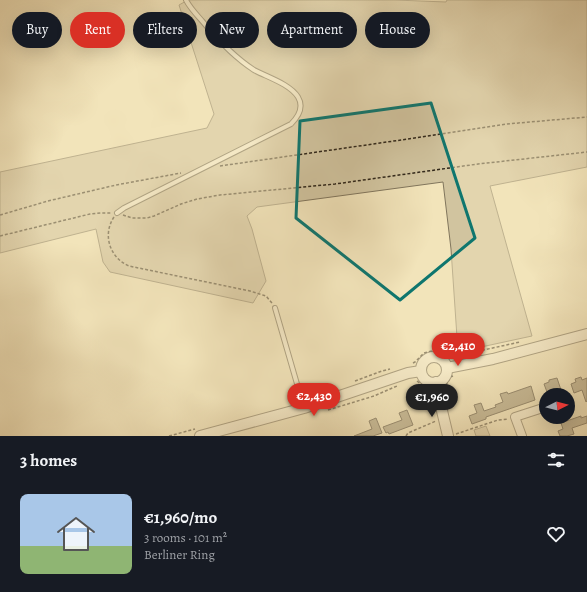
<!DOCTYPE html>
<meta charset="utf-8">
<style>
body{margin:0;font-family:Alegreya,serif;background:#20242c;color:#f1f3f6;height:100vh;display:flex;flex-direction:column;font-size:15px;white-space:nowrap}
*{box-sizing:border-box;margin:0}
p{font-size:13px;color:#9ea1a6}
.icon{flex:none;width:22px;height:22px;fill:none;stroke:currentColor;stroke-width:2;stroke-linecap:round;stroke-linejoin:round}
.map{position:relative;height:436px;overflow:hidden}
.sheet{display:flex;flex-direction:column;background:#171b24;flex:1}
.sheet>*{flex:none}
.top-card{position:absolute;left:12px;top:12px;width:563px;height:36px;display:flex;gap:8px}
.needle{width:26px;rotate:84deg}
.fabs{position:absolute;left:539px;top:388px;display:grid;gap:8px}
.fabs a{display:grid;place-items:center;width:36px;height:36px;border-radius:50%;background:#171b24;box-shadow:0 4px 16px #0002;font-size:20px}
.price{position:absolute;translate:-50% -34px;padding:0 9px;border-radius:14px;background:#d93025;color:#fff;font-size:13px;line-height:26px;filter:drop-shadow(0 1px 2px #0008)}
.price::after{content:'';position:absolute;left:50%;top:24px;width:12px;height:9px;margin-left:-6px;background:inherit;clip-path:polygon(0 0,100% 0,50% 100%)}
.price.selected{background:#222;color:#fff}
ul{padding:0;list-style:none}
li{display:flex;align-items:center;gap:12px;height:100px;padding:0 20px}
li span{display:grid;place-items:center;flex:none;width:112px;height:80px;border-radius:8px;color:#555}
li>.icon{margin-inline-start:auto}
span .icon{width:48px;height:48px;fill:#fffc;stroke-width:1}
li b{font-size:17px}
h2{display:flex;justify-content:space-between;align-items:center;height:48px;padding:0 20px;font-size:17px}
.tag{padding:0 14px;border-radius:18px;background:#171b24;box-shadow:0 4px 16px #0002;font-size:14px;line-height:36px}
.tag.selected{background:#d93025;color:#fff}
.map>svg:first-child{display:block}
</style>
<div class="map">
<svg width="587" height="436" viewBox="0 0 587 436">
<rect width="100%" height="100%" fill="#f2e4ba"/>
<filter id="stains"><feTurbulence type="fractalNoise" baseFrequency=".005" numOctaves="4"/><feColorMatrix values="0 0 0 0 .2 0 0 0 0 .09 0 0 0 0 .02 0 0 0 .5 -.17"/></filter>
<radialGradient id="worn" r=".72"><stop offset=".6" stop-color="#630" stop-opacity="0"/><stop offset="1" stop-color="#630" stop-opacity=".3"/></radialGradient>
<g fill="#d1c49f" stroke="#81765d">
<polygon points="188,0 395,0 446,2 447,0 587,0 587,167 490,186 532,336 458,352 451,249 443,182 257,207 247,216 252,229 266,281 253,303 110,272 103,262 96,229 0,253 0,172 207,128 214,114 179,5"/>
<polygon points="486,426 490,436 476,436 474,430"/>
</g>
<g fill="#958a6e" stroke="#31281b">
<polygon points="581,377 582,380 587,378 587,401 586,402 582,390 574,393 571,384 576,382 575,379"/>
<polygon points="557,378 561,390 553,393 552,391 547,392 544,384 549,382 549,380"/>
<polygon points="531,386 535,400 486,417 486,419 472,424 469,416 477,413 474,405 481,403 484,411 496,407 495,405 503,402 500,394 507,392 508,394"/>
<polygon points="407,410 413,425 389,434 388,432 386,433 383,427 402,420 399,413"/>
<polygon points="581,416 581,418 587,416 587,423 572,428 574,434 567,436 560,436 558,431 563,429 561,423"/>
<polygon points="376,418 382,433 373,436 354,436 372,429 369,421"/>
</g>
<g fill="none" stroke-linecap="round" stroke-linejoin="round">
<defs>
<g id="service">
<path d="M117,213L124,208L291,124C298,117 304,107 298,97C290,84 267,77 254,70C234,57 218,40 203,22C197,15 190,8 186,0"/>
<polyline points="275,308 304,408"/>
</g>
<polyline id="minor" points="522,436 515,417 546,407"/>
<g id="tertiary">
<circle cx="434" cy="370" r="13"/>
<polyline points="447,368 493,359 587,334"/>
<polyline points="436,382 438,394 448,436"/>
<polyline points="200,436 304,408 408,373 421,371"/>
</g>
</defs>
<use href="#service" stroke="#615743" stroke-width="6"/>
<use href="#minor" stroke="#615743" stroke-width="10"/>
<use href="#tertiary" stroke="#615743" stroke-width="12"/>
<g stroke="#31281b" stroke-width="1.5" stroke-dasharray="3 2" stroke-linecap="butt">
<polyline points="220,166 401,140 507,124 587,117"/>
<polyline points="0,215 48,201 116,185 181,173"/>
<polyline points="123,215 132,218 147,218 154,216 181,204 197,199 220,195 335,184 478,164 587,152"/>
<path d="M114,217C102,235 110,258 129,266L250,291L266,296L272,303"/>
<polyline points="0,236 90,214 101,213 111,213"/>
<polyline points="413,363 415,362 424,353 436,350 447,355 456,356 520,342"/>
<polyline points="355,381 382,371 390,369"/>
<polyline points="417,381 425,387 429,396 431,395"/>
<polyline points="446,385 450,377 453,376"/>
<polyline points="328,410 374,396 397,386"/>
<polyline points="456,434 498,420 508,419"/>
<polyline points="169,436 195,429"/>
<polyline points="406,436 408,433 436,421"/>
</g>
<use href="#service" stroke="#f7edd2" stroke-width="4"/>
<use href="#minor" stroke="#f7edd2" stroke-width="8"/>
<use href="#tertiary" stroke="#f7edd2" stroke-width="10"/>
</g>
<path d="M0 0H587V436H0ZM431,103L475,238L400,300L296,218L300,121Z" fill="#f2e4ba" fill-opacity=".55" fill-rule="evenodd"/>
<path fill="none" stroke="#0f766e" stroke-width="3" stroke-linejoin="round" d="M431,103L475,238L400,300L296,218L300,121Z"/>
<rect width="100%" height="100%" filter="url(#stains)"/>
<rect width="100%" height="100%" fill="url(#worn)"/>
</svg>
<div class="fabs">
<a><svg class="needle" viewBox="-14 -14 28 28"><path d="M0-13l5 13h-10z" fill="#e53935"/><path d="M0 13l5-13h-10z" fill="#9ea1a6"/></svg></a>
</div>
<b class="price" style="left:458px;top:367px">€2,410</b>
<b class="price" style="left:314px;top:417px">€2,430</b>
<b class="price selected" style="left:432px;top:418px">€1,960</b>
<div class="top-card">
<a class="tag">Buy</a>
<a class="tag selected">Rent</a>
<a class="tag">Filters</a>
<a class="tag">New</a>
<a class="tag">Apartment</a>
<a class="tag">House</a>
</div>
</div>
<section class="sheet">
<h2>3 homes<svg class="icon" aria-label="filters" viewBox="0 0 24 24"><path d="M4 7h16M4 17h16"/><circle cx="9" cy="7" r="2"/><circle cx="15" cy="17" r="2"/></svg></h2>
<ul>
<li><span style="background:linear-gradient(#a9c7e8 65%,#8fb573 0)"><svg class="icon" aria-label="home" viewBox="0 0 24 24"><path d="M3 11l9-7 9 7M6 9v11h12V9"/></svg></span><div><b>€1,960/mo</b><p>3 rooms · 101 m²</p><p>Berliner Ring</p></div><svg class="icon" aria-label="heart" viewBox="0 0 24 24"><path d="M12 20l-8-8c-3-5 5-10 8-4 3-6 11-1 8 4z"/></svg></li>
</ul>
</section>
